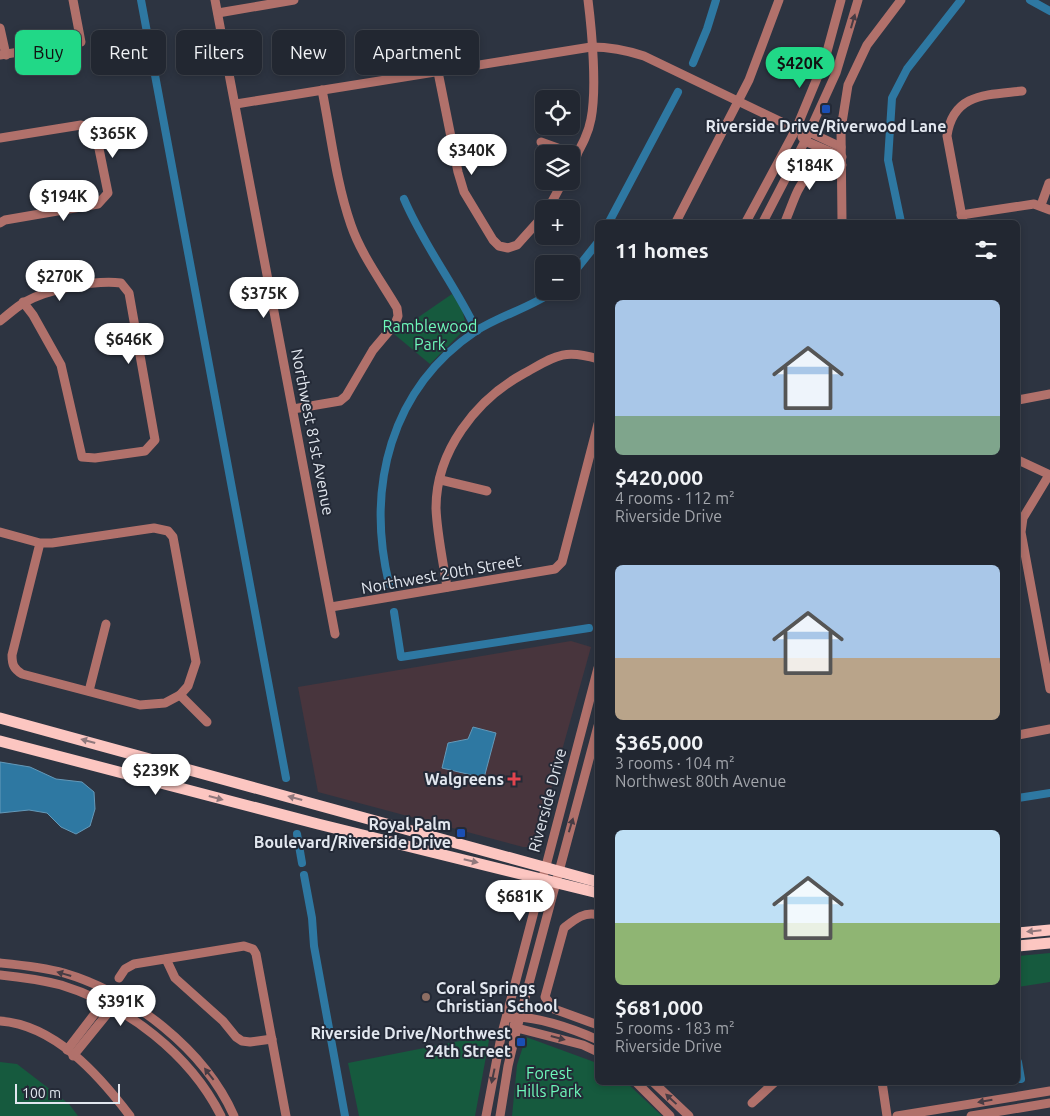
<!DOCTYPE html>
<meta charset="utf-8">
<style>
body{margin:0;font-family:Ubuntu,sans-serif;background:#2e333d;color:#f1f3f6;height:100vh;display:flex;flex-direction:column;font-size:19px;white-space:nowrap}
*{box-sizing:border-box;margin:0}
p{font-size:16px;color:#a2a5ab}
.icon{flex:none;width:28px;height:28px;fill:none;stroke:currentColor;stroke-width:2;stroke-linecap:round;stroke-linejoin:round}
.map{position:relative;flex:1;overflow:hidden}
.sheet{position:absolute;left:595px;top:220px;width:425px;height:865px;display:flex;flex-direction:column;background:#222731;border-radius:8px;box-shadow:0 2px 8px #0003,0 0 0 1px #3f444d}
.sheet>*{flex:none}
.top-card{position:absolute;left:15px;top:30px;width:475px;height:45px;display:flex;gap:10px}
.fabs{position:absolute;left:535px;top:90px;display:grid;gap:10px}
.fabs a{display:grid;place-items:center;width:45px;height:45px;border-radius:8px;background:#222731;box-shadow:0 2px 8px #0003,0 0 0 1px #3f444d;font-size:25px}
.scale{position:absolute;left:15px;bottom:12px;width:105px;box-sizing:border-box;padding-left:5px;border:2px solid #e2e7ef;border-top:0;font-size:14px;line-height:18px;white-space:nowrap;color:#e2e7ef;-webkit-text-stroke:4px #242a37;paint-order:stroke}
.price{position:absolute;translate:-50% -42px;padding:0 11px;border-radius:18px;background:#fff;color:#222;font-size:16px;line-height:32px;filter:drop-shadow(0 1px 2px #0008)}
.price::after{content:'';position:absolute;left:50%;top:30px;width:15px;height:11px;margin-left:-8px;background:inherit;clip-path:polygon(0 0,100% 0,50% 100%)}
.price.active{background:#21d887;color:#111}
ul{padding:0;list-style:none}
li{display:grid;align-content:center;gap:10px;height:265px;padding:0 20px}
li span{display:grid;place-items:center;height:155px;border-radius:8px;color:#555}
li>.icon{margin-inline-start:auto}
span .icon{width:90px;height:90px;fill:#fffc;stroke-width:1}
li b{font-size:21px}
h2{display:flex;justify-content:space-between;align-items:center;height:60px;padding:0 20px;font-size:21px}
.pill{padding:0 18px;border-radius:8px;background:#222731;box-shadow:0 2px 8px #0003,0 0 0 1px #3f444d;font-size:18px;line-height:45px}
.pill.active{background:#21d887;color:#111}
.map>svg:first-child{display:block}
</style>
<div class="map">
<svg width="1050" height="1116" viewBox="0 0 1050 1116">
<rect width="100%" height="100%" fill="#2d3441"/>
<polygon fill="#48353d" points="571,641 591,647 536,843 531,847 523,847 318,792 298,687"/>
<g fill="#165a3e">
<polygon points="452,294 462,309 466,325 463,331 430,364 394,334"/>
<polygon points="1050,953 1050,982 1018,987 1018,956"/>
<polygon points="490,1035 475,1116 359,1116 348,1063"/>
<polygon points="526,1037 597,1063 598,1082 627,1083 662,1116 512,1116 517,1065"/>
<polygon points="0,1062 17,1064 69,1104 78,1116 0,1116"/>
</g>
<g fill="#2e78a2" stroke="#6499b9">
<polygon points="473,727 496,733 484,778 442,768 448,743 468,739"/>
<polygon points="0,762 30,767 56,779 82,782 94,792 95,809 90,826 76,834 61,827 47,813 29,810 0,813"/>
</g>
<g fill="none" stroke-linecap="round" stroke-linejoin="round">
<g stroke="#2e78a2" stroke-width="8">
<polyline points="141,0 286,778"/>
<polyline points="1030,0 1050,11"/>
<polyline points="693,63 707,29 716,0"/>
<path d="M404,199C424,246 455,285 477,331"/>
<polyline points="609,222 678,92"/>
<polyline points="901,222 888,160 892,98 907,69 961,0"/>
<polyline points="571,276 598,242"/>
<path d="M389,584C366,487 390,389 476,331C501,315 530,308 554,291"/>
<polyline points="394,612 401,657 589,628"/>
<polyline points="1018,798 1050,793"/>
<polyline points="297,834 302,863"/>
<polyline points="304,875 312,918 314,946 345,1116"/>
<polyline points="1018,1062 1021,1079"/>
</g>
<g stroke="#b1716b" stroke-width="9">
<polyline points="215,0 335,634"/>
<polyline points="218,13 294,0"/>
<polyline points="0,28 6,55"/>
<polyline points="0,55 81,42 73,0"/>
<polyline points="438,72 458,172 464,192 493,240 499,246 508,248 517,245 544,215"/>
<path d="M236,104L591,47C610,47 626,50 644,56L796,129L809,132L841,147"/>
<polyline points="802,137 805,141 842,157"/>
<polyline points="0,138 81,125 95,129 108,193 98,204 5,220 0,223"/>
<polyline points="541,142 577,155"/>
<path d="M571,165C579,150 588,136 591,119C597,89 592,32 588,0"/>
<polyline points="1041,205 1049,183"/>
<polyline points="548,209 563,181"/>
<polyline points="961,215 1034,204 1050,210"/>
<polyline points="676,222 749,80 779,0"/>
<polyline points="746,222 796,129 825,59 841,0"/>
<polyline points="763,222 805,141 836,73 858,0"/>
<path d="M785,222C799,189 800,167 842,165"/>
<polyline points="842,222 841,129 848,85 867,45 901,0"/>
<path d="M963,222L947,136C953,93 987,95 1022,91"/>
<path d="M0,321C8,315 16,307 25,302C48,289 94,280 121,283L129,293L155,440L145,451L95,458L82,457L61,365L33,315L23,302"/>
<polyline points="1018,400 1050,394"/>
<path d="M293,409L340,401L346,396L373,350L395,324L398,316L397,308C381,281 361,254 351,225C336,182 331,135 322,90"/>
<polyline points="1018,460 1050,475"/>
<polyline points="1049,475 1023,518 1021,532 1050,689"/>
<polyline points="441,480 487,491"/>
<path d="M0,532L40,543H52L154,528L168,531L173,537L196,662L188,686L180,695L165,703L140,705L22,674C14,669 12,665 12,655L40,543"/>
<path d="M447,587C443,561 437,534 436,508C436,451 476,400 523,374C554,357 562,348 598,359"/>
<polyline points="331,607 555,569 562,562 598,424"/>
<polyline points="89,691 106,624"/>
<polyline points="180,695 207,722"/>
<polyline points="1018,735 1050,729"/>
<path d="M598,915C584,911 574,920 564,928L545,997L554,1009L598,1025"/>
<polyline points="166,959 175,978 223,1021 236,1037 242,1041 250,1042 272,1039"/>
<path d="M0,963C21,965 43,967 64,973C132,993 205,1050 234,1116"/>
<path d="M0,975C20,977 41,980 61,985C126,1005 190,1054 221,1116"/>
<polyline points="119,978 125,969 134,964 244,946 253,949 256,954 286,1116"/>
<path d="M507,1018C532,1014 574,1029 598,1040"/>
<path d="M0,1021C55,1025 99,1075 130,1116"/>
<polyline points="514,1025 517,1028 583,1045 598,1052"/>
<polyline points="67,1050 106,999"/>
<polyline points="73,1056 116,1003"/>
<polyline points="636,1082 670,1116"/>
<polyline points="653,1082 689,1116"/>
<polyline points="882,1082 887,1116"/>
<polyline points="752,1103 775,1082"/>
<polyline points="486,1116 501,1037 598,668"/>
<polyline points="500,1116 508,1066 517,1028 598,726"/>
<polyline points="897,1116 1050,1091"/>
<polyline points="971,1116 1050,1103"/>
</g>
<g stroke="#fcc6c1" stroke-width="11">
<polyline points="0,718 598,882"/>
<polyline points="0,741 318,824 598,893"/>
<polyline points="1018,933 1050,930"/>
<polyline points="1018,946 1050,943"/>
</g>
</g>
<defs><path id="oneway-solid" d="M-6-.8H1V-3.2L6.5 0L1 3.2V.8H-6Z" transform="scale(1.25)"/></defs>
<g fill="#473c44">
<use href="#oneway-solid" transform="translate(853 21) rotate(-74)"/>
<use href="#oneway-solid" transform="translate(571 825) rotate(-73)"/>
<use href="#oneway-solid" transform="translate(64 974) rotate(-164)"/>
<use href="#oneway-solid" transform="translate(558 1038) rotate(15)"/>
<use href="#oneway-solid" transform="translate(209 1074) rotate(-128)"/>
<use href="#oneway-solid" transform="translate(493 1076) rotate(102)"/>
<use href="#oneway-solid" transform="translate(671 1099) rotate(-137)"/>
<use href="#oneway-solid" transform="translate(985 1101) rotate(170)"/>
</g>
<g fill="#90787c">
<use href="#oneway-solid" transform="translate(88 741) rotate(-165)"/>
<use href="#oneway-solid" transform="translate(216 798) rotate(15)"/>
<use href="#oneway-solid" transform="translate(295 798) rotate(-165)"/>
<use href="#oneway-solid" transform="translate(471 861) rotate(13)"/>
<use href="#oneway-solid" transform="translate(1034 931) rotate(174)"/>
</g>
<g fill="#1a4fb4" stroke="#242a37" stroke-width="2">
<rect x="821" y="104" width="10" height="10" rx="2.5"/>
<rect x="456" y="828" width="10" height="10" rx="2.5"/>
<rect x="516" y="1037" width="10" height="10" rx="2.5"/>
</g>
<path fill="#e0444e" stroke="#242a37" stroke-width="2" d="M511.5 771.5h5v5h5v5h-5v5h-5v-5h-5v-5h5z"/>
<circle fill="#8d6e63" stroke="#242a37" stroke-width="2" cx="426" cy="997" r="5"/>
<g text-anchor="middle" stroke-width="4" stroke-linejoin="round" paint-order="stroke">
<g font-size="16" font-weight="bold" fill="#e2e7ef" stroke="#242a37" text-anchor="end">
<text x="826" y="132" text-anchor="middle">Riverside Drive/Riverwood Lane</text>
<text x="504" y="785">Walgreens</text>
<text x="451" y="830">Royal Palm<tspan x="451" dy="18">Boulevard/Riverside Drive</tspan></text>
<text x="436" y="994" text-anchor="start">Coral Springs<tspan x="436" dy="18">Christian School</tspan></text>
<text x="511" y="1039">Riverside Drive/Northwest<tspan x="511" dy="18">24th Street</tspan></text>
</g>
<g font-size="16" fill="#6ef9ba" stroke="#242a37">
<text x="430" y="332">Ramblewood<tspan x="430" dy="18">Park</tspan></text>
<text x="549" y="1079">Forest<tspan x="549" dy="18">Hills Park</tspan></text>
</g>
<g font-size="16" fill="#e2e7ef" stroke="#242a37">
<text transform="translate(313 432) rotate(79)" y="6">Northwest 81st Avenue</text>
<text transform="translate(441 574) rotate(-10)" y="6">Northwest 20th Street</text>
<text transform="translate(547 800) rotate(-75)" y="6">Riverside Drive</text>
</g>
</g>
</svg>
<div class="fabs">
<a><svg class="icon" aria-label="locate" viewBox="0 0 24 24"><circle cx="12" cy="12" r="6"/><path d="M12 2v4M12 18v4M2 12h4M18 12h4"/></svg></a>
<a><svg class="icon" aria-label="layers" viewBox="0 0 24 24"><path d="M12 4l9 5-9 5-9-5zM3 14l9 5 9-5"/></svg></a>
<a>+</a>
<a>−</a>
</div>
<div class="scale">100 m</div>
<b class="price active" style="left:800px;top:89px">$420K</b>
<b class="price" style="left:113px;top:159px">$365K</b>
<b class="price" style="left:472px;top:176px">$340K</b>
<b class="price" style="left:810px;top:191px">$184K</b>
<b class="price" style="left:64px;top:222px">$194K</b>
<b class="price" style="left:60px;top:302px">$270K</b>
<b class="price" style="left:264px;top:319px">$375K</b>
<b class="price" style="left:129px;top:365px">$646K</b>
<b class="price" style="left:156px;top:796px">$239K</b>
<b class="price" style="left:520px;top:922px">$681K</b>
<b class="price" style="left:121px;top:1027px">$391K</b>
<div class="top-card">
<a class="pill active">Buy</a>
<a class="pill">Rent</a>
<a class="pill">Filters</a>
<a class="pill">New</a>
<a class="pill">Apartment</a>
</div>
<section class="sheet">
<h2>11 homes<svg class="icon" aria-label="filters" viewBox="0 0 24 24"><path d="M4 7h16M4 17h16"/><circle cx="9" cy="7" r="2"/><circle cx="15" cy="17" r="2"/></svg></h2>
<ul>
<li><span style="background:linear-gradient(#a9c7e8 75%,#7fa58c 0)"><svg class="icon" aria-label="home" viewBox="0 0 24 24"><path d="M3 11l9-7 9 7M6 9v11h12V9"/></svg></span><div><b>$420,000</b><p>4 rooms · 112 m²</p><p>Riverside Drive</p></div></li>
<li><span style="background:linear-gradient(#a9c7e8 60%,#b9a48a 0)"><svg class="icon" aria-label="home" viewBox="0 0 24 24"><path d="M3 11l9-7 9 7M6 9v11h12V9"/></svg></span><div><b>$365,000</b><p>3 rooms · 104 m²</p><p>Northwest 80th Avenue</p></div></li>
<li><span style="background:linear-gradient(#bfe0f5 60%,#8fb573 0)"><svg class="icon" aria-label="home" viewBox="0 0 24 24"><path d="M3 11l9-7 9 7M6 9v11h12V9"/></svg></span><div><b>$681,000</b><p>5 rooms · 183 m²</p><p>Riverside Drive</p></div></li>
</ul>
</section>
</div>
